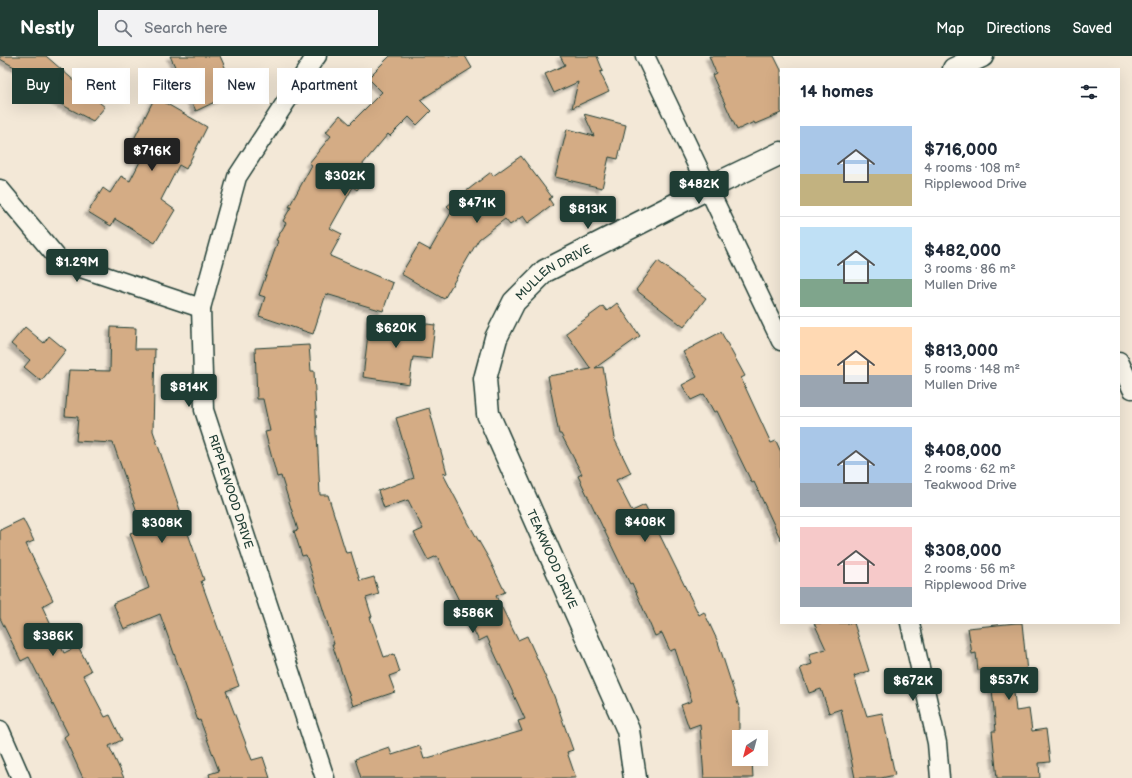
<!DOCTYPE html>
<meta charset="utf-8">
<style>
body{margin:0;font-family:"Balsamiq Sans",sans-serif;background:#f2f2f3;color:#1f2937;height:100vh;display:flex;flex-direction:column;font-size:15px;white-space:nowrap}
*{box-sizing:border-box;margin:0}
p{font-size:13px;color:#747a83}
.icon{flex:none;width:22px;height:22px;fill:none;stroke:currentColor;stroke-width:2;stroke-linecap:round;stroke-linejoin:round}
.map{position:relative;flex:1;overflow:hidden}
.side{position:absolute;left:780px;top:12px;width:340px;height:556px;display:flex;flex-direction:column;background:#fff;border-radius:0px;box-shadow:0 4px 16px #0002}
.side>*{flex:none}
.top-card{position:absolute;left:12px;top:12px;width:380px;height:36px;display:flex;gap:8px}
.needle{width:26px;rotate:216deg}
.buttons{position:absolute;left:732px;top:674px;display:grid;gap:8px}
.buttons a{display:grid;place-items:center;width:36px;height:36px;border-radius:0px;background:#fff;box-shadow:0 4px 16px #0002;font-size:20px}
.price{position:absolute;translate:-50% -34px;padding:0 9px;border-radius:4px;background:#1f3d34;color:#fff;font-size:13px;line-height:26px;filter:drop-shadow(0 1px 2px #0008)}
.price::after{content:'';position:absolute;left:50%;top:24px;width:12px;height:9px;margin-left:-6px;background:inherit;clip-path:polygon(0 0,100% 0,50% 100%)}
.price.on{background:#222;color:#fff}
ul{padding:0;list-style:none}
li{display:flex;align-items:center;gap:12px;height:100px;padding:0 20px}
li+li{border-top:1px solid #e0e1e3}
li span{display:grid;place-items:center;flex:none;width:112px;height:80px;border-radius:0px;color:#555}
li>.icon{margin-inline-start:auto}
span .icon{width:48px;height:48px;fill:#fffc;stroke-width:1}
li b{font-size:17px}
h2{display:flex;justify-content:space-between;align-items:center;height:48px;padding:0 20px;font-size:17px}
.tag{padding:0 14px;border-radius:0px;background:#fff;box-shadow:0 4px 16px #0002;font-size:14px;line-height:36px}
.tag.on{background:#1f3d34;color:#fff}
header{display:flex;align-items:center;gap:24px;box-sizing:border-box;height:56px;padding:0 20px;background:#1f3d34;color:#fff}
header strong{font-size:19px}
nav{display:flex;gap:22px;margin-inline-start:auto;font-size:14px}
.search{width:280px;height:36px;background:#f2f2f3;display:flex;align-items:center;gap:10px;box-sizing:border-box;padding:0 14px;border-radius:0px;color:#747a83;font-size:15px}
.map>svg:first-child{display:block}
</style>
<header>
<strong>Nestly</strong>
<div class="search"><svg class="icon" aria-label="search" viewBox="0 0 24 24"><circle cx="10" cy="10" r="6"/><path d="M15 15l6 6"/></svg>Search here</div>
<nav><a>Map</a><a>Directions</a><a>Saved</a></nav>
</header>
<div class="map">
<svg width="1132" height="722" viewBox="0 0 1132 722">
<defs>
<filter id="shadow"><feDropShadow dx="-3.5" dy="3.5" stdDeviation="1" flood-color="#0004"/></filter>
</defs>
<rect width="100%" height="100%" fill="#f3e8d7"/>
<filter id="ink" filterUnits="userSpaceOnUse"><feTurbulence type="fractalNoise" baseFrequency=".025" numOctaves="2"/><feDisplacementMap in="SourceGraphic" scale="8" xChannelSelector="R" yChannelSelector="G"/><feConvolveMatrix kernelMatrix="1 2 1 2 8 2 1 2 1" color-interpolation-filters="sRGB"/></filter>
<g filter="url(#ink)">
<g fill="#d4ac85" stroke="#1f3d34" filter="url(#shadow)">
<polygon points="0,0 46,0 78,28 85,20 101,34 94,42 105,51 93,65 41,38 48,30 0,3"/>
<polygon points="170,0 220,0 234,31 227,35 229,39 196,55"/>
<polygon points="390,0 465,0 472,12 420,44 431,55 417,69 409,61 390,80 388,78 362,109 371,116 357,134 353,131 330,172 342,178 330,200 393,227 383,255 326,238 313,278 259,260 265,241 259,239 278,185 276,184 286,167 283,165 291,151 289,151 312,109 309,107 331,80 326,76 340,59 350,68 382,36 368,22"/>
<polygon points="560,0 597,0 603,15 600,16 609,35 572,52 578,26 554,37 545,18 565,9"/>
<polygon points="709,0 774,0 781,14 781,57 755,68 754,66 737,74 712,19 716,17"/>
<polygon points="155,41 207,71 186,113 179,109 161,144 175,154 155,187 115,163 111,170 88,156 103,132 110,137 121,120 130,125 147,92 133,85"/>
<polygon points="584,58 626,69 618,103 609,101 602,132 555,121 567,73 594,80"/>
<polygon points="521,100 552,141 549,143 553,149 528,167 523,160 510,169 505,163 479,183 444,243 401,218 419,188 430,194 452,155 447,150 491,116 493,120"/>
<polygon points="658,205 706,242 684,271 636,234"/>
<polygon points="617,247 640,280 595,312 603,311 615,382 614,382 631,417 616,424 632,455 645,449 699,559 704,556 718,586 739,651 739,703 752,703 753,722 704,722 700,668 689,672 681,649 692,645 675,593 670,595 662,577 655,580 632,527 630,528 578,420 582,418 561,378 559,378 548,320 591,313 566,277 603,250 607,255"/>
<polygon points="370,261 435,269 431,303 413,301 409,328 363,321"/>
<polygon points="25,271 44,287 49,280 66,294 41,325 24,311 30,304 11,288"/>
<polygon points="111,271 136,272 135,293 155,293 153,375 204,524 201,525 239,630 226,635 252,704 263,701 270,722 210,722 209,718 219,715 200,664 198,665 160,558 124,573 113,547 149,532 130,477 143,473 113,387 76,385 78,361 65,360 69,314 110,315"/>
<polygon points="721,276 745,320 741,322 771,387 776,385 781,396 781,484 754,426 752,427 717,355 714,356 704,338 691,344 682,329 697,321 683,296"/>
<polygon points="309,289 311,315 314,315 320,439 328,439 346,497 351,496 360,525 374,521 379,538 366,542 372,561 370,561 384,601 394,598 400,616 389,620 395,636 353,650 332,588 334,588 306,499 302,500 294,475 298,474 281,420 277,421 265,376 270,375 263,343 257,343 255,292"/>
<polygon points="429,352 447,417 443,418 469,468 489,503 505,536 496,540 518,584 527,580 554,640 573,694 567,696 576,722 361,722 355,703 389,691 392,699 420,690 424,703 522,675 518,665 525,663 487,581 479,585 437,500 428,504 414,477 423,473 408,444 384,452 378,435 414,422 396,362"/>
<polygon points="23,463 34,485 26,488 53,544 42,550 64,597 78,590 91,615 83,619 105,661 110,659 122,684 109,690 124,722 83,722 64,681 68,678 29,601 21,605 0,562 0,474"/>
<polygon points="814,567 854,567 869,615 854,620 867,660 882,657 895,719 881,722 855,722 841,653 829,657 821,633 809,637 800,612 812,608 809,598 826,593"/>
<polygon points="1016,567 1022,567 1027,616 1012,617 1016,655 1029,653 1032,675 1046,673 1050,706 1039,707 1040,722 997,722 992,675 996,675 992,633 986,633 985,614 978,614 976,597 972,598 968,572"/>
</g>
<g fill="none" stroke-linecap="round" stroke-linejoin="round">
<defs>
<g id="street">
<path id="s1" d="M317,0L314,3L237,121L201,252L204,354L325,722"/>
<polyline points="645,0 781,285"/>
<polyline points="0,133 60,205 201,252"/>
<polyline points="1119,305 1132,333"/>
<polyline points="910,567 937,687 940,722"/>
<polyline points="0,674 21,722"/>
</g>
<g id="secondary">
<polyline points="954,13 982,0"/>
<path id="s2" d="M635,722L628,674L488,358L485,323L496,282L514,246L545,215L708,132L781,97"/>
</g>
</defs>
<use href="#street" stroke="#1f3d34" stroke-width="21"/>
<use href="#secondary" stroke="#1f3d34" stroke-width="25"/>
<use href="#street" stroke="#fbf7ec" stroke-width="18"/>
<use href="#secondary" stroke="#fbf7ec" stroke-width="22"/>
</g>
</g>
<g text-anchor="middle" stroke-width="3" stroke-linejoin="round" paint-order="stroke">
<g font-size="12" fill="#1f3d34" stroke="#fbf7ec">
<text dy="4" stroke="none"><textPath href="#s2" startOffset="562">MULLEN DRIVE</textPath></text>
<text dy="4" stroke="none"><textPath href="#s1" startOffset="469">RIPPLEWOOD DRIVE</textPath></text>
<text transform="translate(552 503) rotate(66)" y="4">TEAKWOOD DRIVE</text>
</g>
</g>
</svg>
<div class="buttons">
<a><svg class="needle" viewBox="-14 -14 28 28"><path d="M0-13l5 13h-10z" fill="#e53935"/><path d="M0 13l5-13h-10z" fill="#747a83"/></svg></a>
</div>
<b class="price on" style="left:152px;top:116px">$716K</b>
<b class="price" style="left:345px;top:141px">$302K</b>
<b class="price" style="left:699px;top:149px">$482K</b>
<b class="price" style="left:477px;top:168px">$471K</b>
<b class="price" style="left:588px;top:174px">$813K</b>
<b class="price" style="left:77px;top:227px">$1.29M</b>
<b class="price" style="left:396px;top:293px">$620K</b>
<b class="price" style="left:189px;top:352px">$814K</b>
<b class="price" style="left:645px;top:487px">$408K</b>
<b class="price" style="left:162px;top:488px">$308K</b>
<b class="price" style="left:473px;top:578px">$586K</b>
<b class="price" style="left:53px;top:601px">$386K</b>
<b class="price" style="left:1009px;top:645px">$537K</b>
<b class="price" style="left:913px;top:646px">$672K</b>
<div class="top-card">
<a class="tag on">Buy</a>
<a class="tag">Rent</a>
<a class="tag">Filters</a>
<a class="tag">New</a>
<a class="tag">Apartment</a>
</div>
<section class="side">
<h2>14 homes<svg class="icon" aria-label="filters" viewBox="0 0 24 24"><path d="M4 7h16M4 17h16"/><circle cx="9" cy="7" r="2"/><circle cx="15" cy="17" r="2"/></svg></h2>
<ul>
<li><span style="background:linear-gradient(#a9c7e8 60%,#c2b280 0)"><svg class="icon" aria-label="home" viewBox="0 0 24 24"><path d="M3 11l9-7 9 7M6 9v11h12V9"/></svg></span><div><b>$716,000</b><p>4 rooms · 108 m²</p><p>Ripplewood Drive</p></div></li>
<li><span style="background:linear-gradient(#bfe0f5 65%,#7fa58c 0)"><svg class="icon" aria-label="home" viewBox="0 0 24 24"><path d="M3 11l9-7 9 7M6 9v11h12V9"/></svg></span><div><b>$482,000</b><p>3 rooms · 86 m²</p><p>Mullen Drive</p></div></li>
<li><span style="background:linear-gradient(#ffd9b3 60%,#9aa5b1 0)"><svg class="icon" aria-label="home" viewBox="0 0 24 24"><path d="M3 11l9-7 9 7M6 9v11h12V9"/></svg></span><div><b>$813,000</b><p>5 rooms · 148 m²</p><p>Mullen Drive</p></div></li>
<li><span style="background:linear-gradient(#a9c7e8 70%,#9aa5b1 0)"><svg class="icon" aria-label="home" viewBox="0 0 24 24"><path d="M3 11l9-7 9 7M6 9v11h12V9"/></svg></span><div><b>$408,000</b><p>2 rooms · 62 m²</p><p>Teakwood Drive</p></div></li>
<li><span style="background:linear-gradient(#f6c9c9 75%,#9aa5b1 0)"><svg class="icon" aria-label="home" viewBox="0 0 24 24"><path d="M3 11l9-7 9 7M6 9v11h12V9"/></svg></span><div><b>$308,000</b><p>2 rooms · 56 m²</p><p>Ripplewood Drive</p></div></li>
</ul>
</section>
</div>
